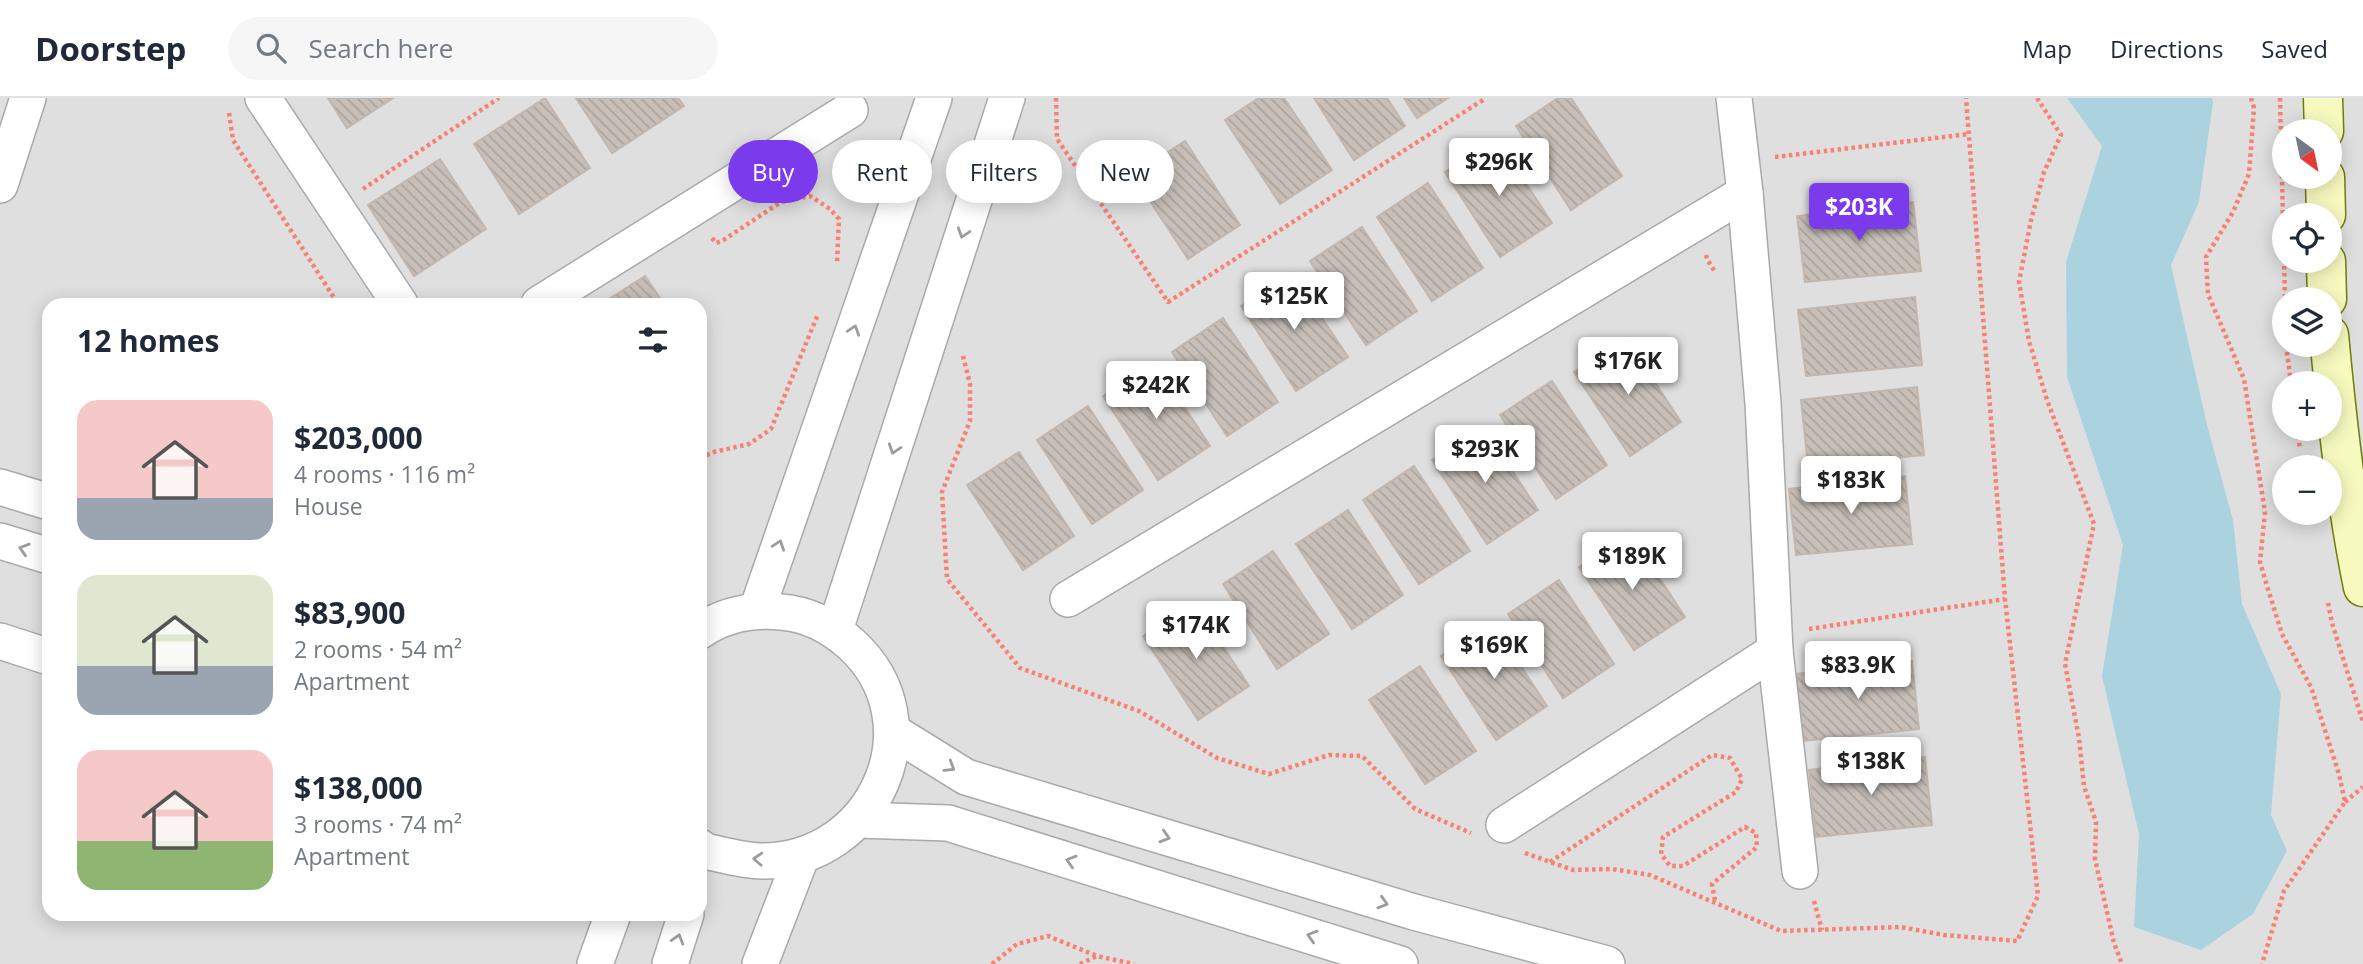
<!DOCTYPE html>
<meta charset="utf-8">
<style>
body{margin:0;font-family:"Open Sans",sans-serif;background:#f6f6f7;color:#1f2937;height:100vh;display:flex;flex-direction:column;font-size:26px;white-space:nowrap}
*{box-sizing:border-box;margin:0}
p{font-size:23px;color:#747a83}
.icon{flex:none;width:38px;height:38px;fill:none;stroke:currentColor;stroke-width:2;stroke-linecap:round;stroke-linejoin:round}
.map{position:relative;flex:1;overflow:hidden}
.sheet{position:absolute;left:42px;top:200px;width:665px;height:623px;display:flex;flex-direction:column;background:#fff;border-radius:21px;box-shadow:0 4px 18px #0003}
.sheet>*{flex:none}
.hud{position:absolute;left:728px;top:42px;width:665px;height:63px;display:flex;gap:14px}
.needle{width:46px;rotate:147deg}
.fabs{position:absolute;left:2272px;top:21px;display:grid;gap:14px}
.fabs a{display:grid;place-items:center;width:70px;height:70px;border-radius:50%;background:#fff;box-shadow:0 4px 18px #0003;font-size:35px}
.price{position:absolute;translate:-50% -60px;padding:0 16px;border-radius:7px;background:#fff;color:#222;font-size:23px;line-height:46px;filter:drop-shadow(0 2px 4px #0008)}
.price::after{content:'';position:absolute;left:50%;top:42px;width:21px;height:16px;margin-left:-10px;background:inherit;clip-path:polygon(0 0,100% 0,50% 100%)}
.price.on{background:#7c3aed;color:#fff}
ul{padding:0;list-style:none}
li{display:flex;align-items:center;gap:21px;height:175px;padding:0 35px}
li span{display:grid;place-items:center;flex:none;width:196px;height:140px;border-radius:21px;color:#555}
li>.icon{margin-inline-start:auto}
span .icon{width:84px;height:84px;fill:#fffc;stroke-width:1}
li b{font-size:30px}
h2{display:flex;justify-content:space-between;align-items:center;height:84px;padding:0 35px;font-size:30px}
.pill{padding:0 24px;border-radius:32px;background:#fff;box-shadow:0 4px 18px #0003;font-size:24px;line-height:63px}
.pill.on{background:#7c3aed;color:#fff}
header{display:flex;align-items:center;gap:42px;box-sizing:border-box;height:98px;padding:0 35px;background:#fff;border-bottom:2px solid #e0e1e3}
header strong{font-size:33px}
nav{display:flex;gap:38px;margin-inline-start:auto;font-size:24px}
.search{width:490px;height:63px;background:#f6f6f7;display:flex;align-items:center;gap:18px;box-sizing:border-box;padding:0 24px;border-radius:38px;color:#747a83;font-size:26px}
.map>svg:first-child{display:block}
</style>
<header>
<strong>Doorstep</strong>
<div class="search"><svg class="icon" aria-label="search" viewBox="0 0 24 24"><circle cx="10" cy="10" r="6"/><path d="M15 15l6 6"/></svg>Search here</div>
<nav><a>Map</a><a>Directions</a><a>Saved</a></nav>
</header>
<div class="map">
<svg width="2363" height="866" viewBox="0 0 2363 866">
<defs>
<pattern id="building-back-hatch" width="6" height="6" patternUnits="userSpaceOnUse" patternTransform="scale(1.75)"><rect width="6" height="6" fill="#c7bfb8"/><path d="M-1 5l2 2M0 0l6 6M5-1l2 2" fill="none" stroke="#aba49e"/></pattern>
</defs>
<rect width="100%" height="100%" fill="#f2efe9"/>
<path fill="#e0dfdf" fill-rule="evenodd" d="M0,0H2363V866H0ZM2284,33H2329V79H2284ZM2284,117H2329V163H2284ZM2284,201H2329V247H2284ZM49,206H700V816H49ZM2284,285H2329V331H2284ZM2284,369H2329V415H2284Z"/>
<polygon fill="#aad3df" points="2067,0 2212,0 2213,4 2199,104 2171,167 2207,327 2233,422 2242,506 2281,596 2271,717 2287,753 2253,816 2201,852 2134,829 2139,736 2102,578 2123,447 2067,279 2066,164 2102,48"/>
<g fill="url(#building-back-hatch)" stroke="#c4b6ab" stroke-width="2">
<polygon points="328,0 393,0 347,30"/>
<polygon points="545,0 590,70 519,116 474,46"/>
<polygon points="576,0 678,0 684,8 612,55"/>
<polygon points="1259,0 1284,0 1332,72 1280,106 1225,22"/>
<polygon points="1314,0 1387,0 1405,28 1354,62"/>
<polygon points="1404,0 1448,0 1417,20"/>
<polygon points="1558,0 1571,0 1622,78 1571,112 1516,28"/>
<polygon points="1497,41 1552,125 1500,159 1445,74"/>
<polygon points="1185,43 1240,127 1188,161 1133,77"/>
<polygon points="440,61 486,131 414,178 368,107"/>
<polygon points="1428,85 1483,170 1432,203 1377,119"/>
<polygon points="1913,104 1921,173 1805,184 1797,118"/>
<polygon points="1362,129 1417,213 1366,247 1310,163"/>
<polygon points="1292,175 1348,259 1296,293 1241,208"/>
<polygon points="645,178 664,206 601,206"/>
<polygon points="1915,199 1922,267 1806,278 1798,212"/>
<polygon points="1223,220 1278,304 1227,338 1172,254"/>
<polygon points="1626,240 1681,324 1630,358 1574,274"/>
<polygon points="1155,264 1210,348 1158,382 1103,298"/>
<polygon points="1552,283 1607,367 1556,401 1500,317"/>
<polygon points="1917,289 1924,357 1808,368 1801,302"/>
<polygon points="1088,308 1143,392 1092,426 1037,342"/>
<polygon points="1483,328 1538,412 1487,446 1432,362"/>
<polygon points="1019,354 1074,438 1023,472 967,387"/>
<polygon points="1414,368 1470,453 1419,486 1363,402"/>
<polygon points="1905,378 1912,446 1796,457 1789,391"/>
<polygon points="1348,412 1403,497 1352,531 1296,446"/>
<polygon points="1630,435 1685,519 1634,552 1579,469"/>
<polygon points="1273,453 1329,536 1277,571 1223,486"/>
<polygon points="1559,482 1614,566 1563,600 1508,516"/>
<polygon points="1194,504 1249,588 1198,622 1143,538"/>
<polygon points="1492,524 1547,608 1496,642 1441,558"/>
<polygon points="1912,563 1919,631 1804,643 1796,576"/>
<polygon points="1420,568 1476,653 1425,686 1369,602"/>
<polygon points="1925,659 1932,727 1816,739 1809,672"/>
</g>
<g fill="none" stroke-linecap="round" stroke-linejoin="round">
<defs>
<g id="street">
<polyline points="263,0 400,206"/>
<polyline points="1734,0 1745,95 1763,305 1775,553 1800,773"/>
<polyline points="0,87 28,0"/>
<polyline points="539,206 850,12"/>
<polyline points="0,389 49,404"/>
<polyline points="0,443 49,458"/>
<polyline points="1068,501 1745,95"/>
<polyline points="757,512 934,0"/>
<polyline points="835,532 1007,0"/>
<path d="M700,533C725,516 751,511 781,514C808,516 831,528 851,546C937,624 876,763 762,763C744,763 723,757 705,753L700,749"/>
<polyline points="0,543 49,559"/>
<polyline points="892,633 966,679 1414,814 1607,866"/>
<polyline points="859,722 948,725 1400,866"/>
<polyline points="1504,727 1775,553"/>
<polyline points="595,866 613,816"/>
<polyline points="670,866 686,816"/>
<polyline points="760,866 802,757"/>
</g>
<g id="secondary">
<polyline points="2323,0 2324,33"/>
<polyline points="2325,79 2326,117"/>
<polyline points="2326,163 2327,201"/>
<path d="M2329,237C2337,322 2346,405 2363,489"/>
</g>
</defs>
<use href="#street" stroke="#a9a9a9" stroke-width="38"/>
<use href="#secondary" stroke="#707d05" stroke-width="41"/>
<g stroke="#fa8072" stroke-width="4.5" stroke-dasharray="3.5 3.5" stroke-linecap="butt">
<polyline points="1056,0 1057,41 1168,204 1486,0"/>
<polyline points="2037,0 2061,37 2044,74 2031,122 2019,184 2029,243 2047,302 2094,426 2065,566 2079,640 2084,688 2096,724 2095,761 2114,845 2122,866"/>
<polyline points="2251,0 2254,10 2249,76 2233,114 2206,159 2208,196 2244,281 2265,414 2260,464 2267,488 2282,536 2311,589 2339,676 2345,704 2284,793 2262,866"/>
<polyline points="2280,0 2285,201"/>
<polyline points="229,15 233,42 338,206"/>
<polyline points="1775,59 1969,36"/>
<polyline points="363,91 499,0"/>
<polyline points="712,140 716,145 722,143 781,104 810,98 830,111 839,121 837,165"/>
<polyline points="1706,157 1707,161 1715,174"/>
<polyline points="2286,247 2291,285"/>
<polyline points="963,258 970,286 970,323 942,394 947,481 1020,570 1139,613 1217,660 1269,676 1329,657 1362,658 1415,711 1471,735"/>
<polyline points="2297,331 2300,351"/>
<polyline points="700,360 714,354 749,346 771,331 818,216"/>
<polyline points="2328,505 2332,525 2363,624"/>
<polyline points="1809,531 2005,501"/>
<polyline points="2345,704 2363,689"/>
<polyline points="1525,755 1573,772 1612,771 1650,777 1781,833 1901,829 1944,837 2017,843 2038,798 2005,501 1966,0"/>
<polyline points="1550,764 1712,657 1730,660 1742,681 1736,694 1663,739 1661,756 1670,768 1683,768 1745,729 1756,735 1757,749 1712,786 1715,803"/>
<polyline points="1814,803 1822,832"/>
<polyline points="992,866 1017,846 1048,838 1097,858"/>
<polyline points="1080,866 1097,858 1134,866"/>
</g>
<use href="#street" stroke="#fff" stroke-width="35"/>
<use href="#secondary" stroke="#f7fabf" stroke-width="38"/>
</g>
<defs><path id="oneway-chevron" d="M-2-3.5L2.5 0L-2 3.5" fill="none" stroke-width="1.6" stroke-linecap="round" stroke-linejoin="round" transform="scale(1.75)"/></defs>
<g stroke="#9c9c9c">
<use href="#oneway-chevron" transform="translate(963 135) rotate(108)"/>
<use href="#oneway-chevron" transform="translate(854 232) rotate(-71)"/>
<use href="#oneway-chevron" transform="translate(894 351) rotate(108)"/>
<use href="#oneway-chevron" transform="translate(779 447) rotate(-71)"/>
<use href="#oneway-chevron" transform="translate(24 451) rotate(-163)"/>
<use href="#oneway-chevron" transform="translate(950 669) rotate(32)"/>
<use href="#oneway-chevron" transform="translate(1165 739) rotate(17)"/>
<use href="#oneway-chevron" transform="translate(758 761) rotate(-177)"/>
<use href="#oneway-chevron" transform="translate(1071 763) rotate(-163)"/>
<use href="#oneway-chevron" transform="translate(1383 805) rotate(17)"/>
<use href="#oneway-chevron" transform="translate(1312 838) rotate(-163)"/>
<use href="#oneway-chevron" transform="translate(678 841) rotate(-73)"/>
</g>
</svg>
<div class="fabs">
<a><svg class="needle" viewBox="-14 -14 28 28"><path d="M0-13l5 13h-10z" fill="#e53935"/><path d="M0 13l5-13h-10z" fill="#747a83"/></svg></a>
<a><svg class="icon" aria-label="locate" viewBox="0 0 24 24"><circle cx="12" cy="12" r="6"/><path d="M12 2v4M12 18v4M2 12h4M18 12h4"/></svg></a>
<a><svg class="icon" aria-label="layers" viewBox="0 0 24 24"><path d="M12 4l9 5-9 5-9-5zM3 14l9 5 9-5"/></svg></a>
<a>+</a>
<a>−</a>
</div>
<b class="price" style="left:1499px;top:100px">$296K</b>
<b class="price on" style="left:1859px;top:145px">$203K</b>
<b class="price" style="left:1294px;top:234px">$125K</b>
<b class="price" style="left:1628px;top:299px">$176K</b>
<b class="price" style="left:1156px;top:323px">$242K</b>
<b class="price" style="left:1485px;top:387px">$293K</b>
<b class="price" style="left:1851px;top:418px">$183K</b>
<b class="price" style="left:1632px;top:494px">$189K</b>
<b class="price" style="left:1196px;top:563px">$174K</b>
<b class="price" style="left:1494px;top:583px">$169K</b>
<b class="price" style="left:1858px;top:603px">$83.9K</b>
<b class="price" style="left:1871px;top:699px">$138K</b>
<div class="hud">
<a class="pill on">Buy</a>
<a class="pill">Rent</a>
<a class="pill">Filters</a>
<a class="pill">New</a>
</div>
<section class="sheet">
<h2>12 homes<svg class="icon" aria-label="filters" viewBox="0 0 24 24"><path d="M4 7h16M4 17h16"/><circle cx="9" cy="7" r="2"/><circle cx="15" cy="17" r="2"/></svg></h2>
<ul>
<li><span style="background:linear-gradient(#f6c9c9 70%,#9aa5b1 0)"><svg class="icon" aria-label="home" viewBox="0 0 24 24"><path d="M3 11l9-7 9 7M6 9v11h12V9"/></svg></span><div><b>$203,000</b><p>4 rooms · 116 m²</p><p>House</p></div></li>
<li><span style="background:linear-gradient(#dfe7d0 65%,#9aa5b1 0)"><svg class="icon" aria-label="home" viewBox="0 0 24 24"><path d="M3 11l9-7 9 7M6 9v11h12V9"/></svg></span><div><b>$83,900</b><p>2 rooms · 54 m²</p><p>Apartment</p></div></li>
<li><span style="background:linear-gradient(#f6c9c9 65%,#8fb573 0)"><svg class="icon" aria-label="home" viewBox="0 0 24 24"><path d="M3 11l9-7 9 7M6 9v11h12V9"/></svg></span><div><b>$138,000</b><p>3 rooms · 74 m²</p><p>Apartment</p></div></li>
</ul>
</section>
</div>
